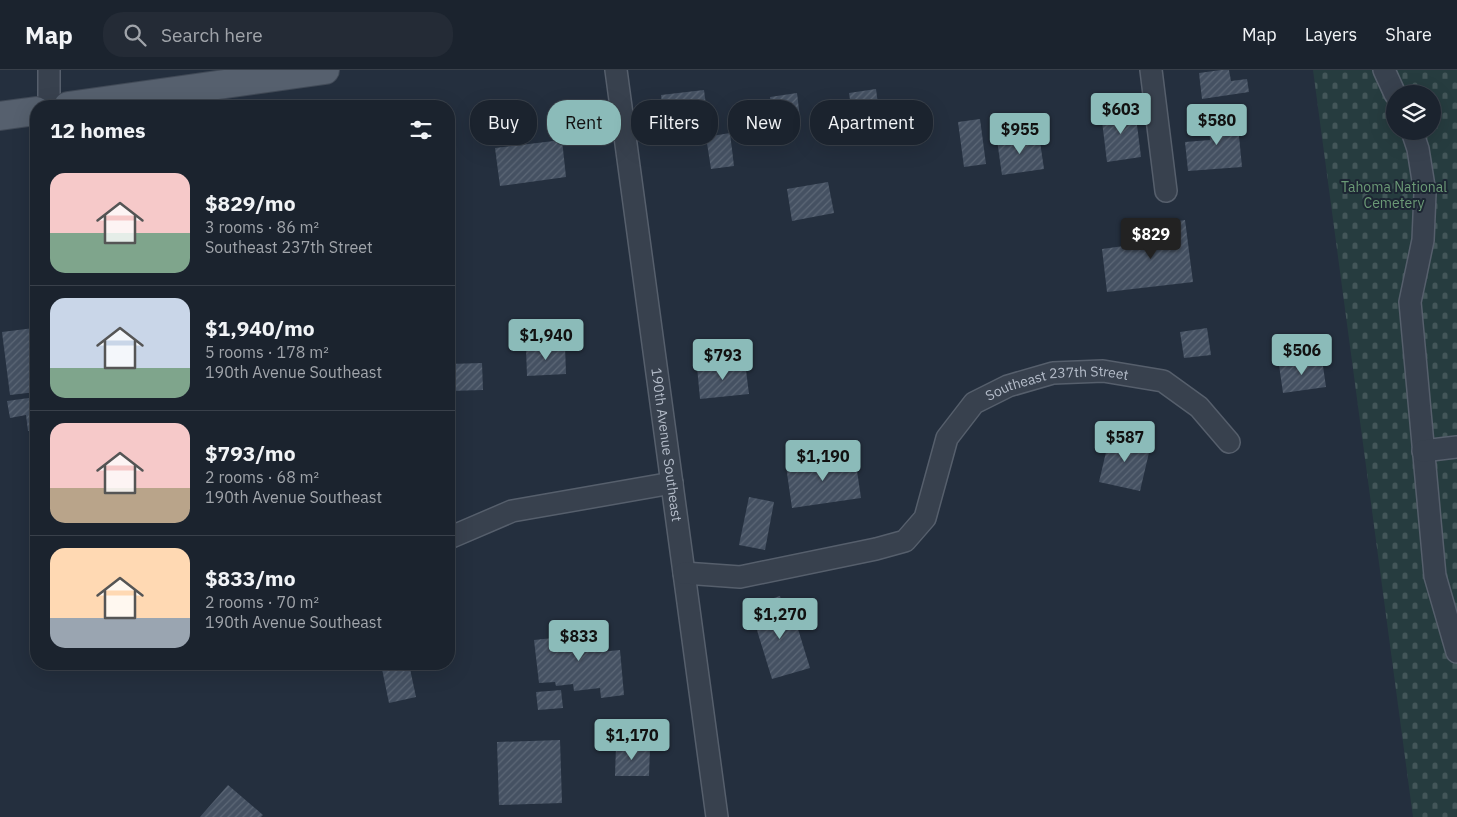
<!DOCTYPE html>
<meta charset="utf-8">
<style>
body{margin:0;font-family:"IBM Plex Sans",sans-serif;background:#242b36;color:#f1f3f6;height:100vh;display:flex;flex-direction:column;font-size:19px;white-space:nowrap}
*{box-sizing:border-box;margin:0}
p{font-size:16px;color:#a0a4aa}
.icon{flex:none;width:28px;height:28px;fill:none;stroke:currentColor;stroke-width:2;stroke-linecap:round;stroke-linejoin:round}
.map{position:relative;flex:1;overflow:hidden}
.side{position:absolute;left:30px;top:30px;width:425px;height:570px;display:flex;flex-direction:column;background:#1b232e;border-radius:20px;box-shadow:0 5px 20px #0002,0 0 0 1px #39404a}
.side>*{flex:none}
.banner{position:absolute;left:470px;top:30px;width:475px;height:45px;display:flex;gap:10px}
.fabs{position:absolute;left:1386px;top:15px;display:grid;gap:10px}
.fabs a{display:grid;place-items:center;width:55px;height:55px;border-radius:50%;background:#1b232e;box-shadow:0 5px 20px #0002,0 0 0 1px #39404a;font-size:25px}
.price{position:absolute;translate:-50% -42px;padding:0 11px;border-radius:5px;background:#8bbbb9;color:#111;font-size:16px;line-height:32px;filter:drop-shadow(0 1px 2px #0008)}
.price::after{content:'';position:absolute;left:50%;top:30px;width:15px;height:11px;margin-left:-8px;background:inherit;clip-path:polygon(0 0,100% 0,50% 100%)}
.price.active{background:#222;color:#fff}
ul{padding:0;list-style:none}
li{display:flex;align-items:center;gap:15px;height:125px;padding:0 20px}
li+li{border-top:1px solid #39404a}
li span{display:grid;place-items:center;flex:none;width:140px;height:100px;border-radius:15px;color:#555}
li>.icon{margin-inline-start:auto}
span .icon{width:60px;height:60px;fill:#fffc;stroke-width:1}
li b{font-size:21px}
h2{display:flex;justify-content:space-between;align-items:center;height:60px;padding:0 20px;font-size:21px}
.chip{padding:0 18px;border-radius:20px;background:#1b232e;box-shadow:0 5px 20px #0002,0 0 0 1px #39404a;font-size:18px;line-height:45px}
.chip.active{background:#8bbbb9;color:#111}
header{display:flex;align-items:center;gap:30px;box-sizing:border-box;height:70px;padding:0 25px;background:#1b232e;border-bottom:1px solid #39404a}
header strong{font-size:24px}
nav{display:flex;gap:28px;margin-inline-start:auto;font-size:18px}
.search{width:350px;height:45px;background:#242b36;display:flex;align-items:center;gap:12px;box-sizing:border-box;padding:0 18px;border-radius:20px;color:#a0a4aa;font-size:19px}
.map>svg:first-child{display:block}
</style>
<header>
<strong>Map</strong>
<div class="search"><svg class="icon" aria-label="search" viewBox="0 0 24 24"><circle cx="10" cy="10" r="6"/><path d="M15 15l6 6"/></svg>Search here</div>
<nav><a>Map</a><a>Layers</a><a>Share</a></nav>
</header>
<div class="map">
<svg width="1457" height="747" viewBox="0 0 1457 747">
<defs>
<pattern id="cemetery-stones" width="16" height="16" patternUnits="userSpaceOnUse" patternTransform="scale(1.25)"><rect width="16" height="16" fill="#263c3f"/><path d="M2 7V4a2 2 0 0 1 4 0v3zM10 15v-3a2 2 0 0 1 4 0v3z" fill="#435659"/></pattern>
<pattern id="building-hatch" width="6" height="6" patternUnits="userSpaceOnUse" patternTransform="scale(1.25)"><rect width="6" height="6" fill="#455162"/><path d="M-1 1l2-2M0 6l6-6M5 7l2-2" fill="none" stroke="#5d6877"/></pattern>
</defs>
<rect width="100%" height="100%" fill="#242f3e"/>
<path fill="url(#cemetery-stones)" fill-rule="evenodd" d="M1313,0H1457V747H1413ZM1395,24H1432V61H1395Z"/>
<g fill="url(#building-hatch)">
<polygon points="1221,0 1229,0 1231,11 1247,9 1249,22 1202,29 1199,3"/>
<polygon points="876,19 882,65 856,69 849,23"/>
<polygon points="704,20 708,51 665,56 661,25"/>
<polygon points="797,23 801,56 775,60 770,27"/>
<polygon points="1135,39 1141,87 1107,92 1101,43"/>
<polygon points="1237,45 1242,97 1188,101 1185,72 1210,70 1208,47"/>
<polygon points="980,49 986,94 964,97 958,52"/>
<polygon points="730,63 734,96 711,99 706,67"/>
<polygon points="1039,65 1044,99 1002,105 997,70"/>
<polygon points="562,70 566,107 500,116 495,78"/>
<polygon points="828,112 834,143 792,151 787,119"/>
<polygon points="1185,150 1193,212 1107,222 1102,179 1153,172 1150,155"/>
<polygon points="34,258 36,273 36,322 10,325 2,262"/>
<polygon points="1207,258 1211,285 1184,288 1180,262"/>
<polygon points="565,276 566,304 527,306 526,278"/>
<polygon points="1322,289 1326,317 1283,323 1279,295"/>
<polygon points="745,292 749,324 700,329 697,297"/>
<polygon points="482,293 483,320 449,321 449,294"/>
<polygon points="36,327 36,360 28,361 26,345 10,348 7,331"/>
<polygon points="1110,365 1151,374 1140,421 1099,412"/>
<polygon points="855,387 861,428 792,438 786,396"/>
<polygon points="749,427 774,432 765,480 739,475"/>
<polygon points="780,526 787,548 794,546 810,598 772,609 756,557 762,556 755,534"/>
<polygon points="597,556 599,582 620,580 624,625 601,628 600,618 574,621 573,614 556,616 555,612 539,613 534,570 553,568 552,561"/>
<polygon points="381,594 409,594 416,627 389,633"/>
<polygon points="561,620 563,638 538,640 536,622"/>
<polygon points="560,670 562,733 499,735 497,672"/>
<polygon points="616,676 650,677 649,706 615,706"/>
<polygon points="228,715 263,745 261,747 200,747"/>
</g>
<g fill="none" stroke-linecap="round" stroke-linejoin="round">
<defs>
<g id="minor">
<path id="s1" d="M616,0L717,747"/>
<polyline points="1151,0 1166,121"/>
<polyline points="1384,0 1395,24"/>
<polyline points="49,36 49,0"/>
<polyline points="1412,61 1418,79 1425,123 1423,170 1410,232 1435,506 1457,582"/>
<polyline points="1423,381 1457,377"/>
<polyline points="449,468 512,441 672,413"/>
<path id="s2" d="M684,503L740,507L876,479L905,471L925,448L947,368L974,333L1008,316L1053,303L1103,301L1163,311L1199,337L1229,372"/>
</g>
<g id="major">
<polyline points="68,36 325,0"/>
<polyline points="0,46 36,41"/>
</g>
</defs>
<use href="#minor" stroke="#565f6c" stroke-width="24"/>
<use href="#major" stroke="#414a57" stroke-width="30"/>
<use href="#minor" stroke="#38414e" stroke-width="21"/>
<use href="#major" stroke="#56606e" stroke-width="28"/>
</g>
<g text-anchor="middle" stroke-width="4" stroke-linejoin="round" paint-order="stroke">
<g font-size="14" fill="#6b9a76" stroke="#1d2633">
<text x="1394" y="122">Tahoma National<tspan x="1394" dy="16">Cemetery</tspan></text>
</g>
<g font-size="14" fill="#b4bcc9" stroke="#1d2633">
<text dy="5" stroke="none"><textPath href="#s2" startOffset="470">Southeast 237th Street</textPath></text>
<text dy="5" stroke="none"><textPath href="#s1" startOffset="378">190th Avenue Southeast</textPath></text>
</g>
</g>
</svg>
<div class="fabs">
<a><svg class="icon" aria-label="layers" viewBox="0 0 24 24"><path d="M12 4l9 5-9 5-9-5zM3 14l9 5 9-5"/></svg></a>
</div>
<b class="price" style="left:1121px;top:65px">$603</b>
<b class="price" style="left:1217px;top:76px">$580</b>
<b class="price" style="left:1020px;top:85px">$955</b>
<b class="price active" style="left:1151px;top:190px">$829</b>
<b class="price" style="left:546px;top:291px">$1,940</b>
<b class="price" style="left:1302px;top:306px">$506</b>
<b class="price" style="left:723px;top:311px">$793</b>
<b class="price" style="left:1125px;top:393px">$587</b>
<b class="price" style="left:823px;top:412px">$1,190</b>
<b class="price" style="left:780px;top:570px">$1,270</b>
<b class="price" style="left:579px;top:592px">$833</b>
<b class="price" style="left:632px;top:691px">$1,170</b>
<div class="banner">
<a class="chip">Buy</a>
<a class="chip active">Rent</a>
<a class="chip">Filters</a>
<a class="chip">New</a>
<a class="chip">Apartment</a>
</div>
<section class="side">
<h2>12 homes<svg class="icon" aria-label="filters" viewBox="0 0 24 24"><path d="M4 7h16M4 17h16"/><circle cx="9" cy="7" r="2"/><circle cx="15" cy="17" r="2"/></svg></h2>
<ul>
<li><span style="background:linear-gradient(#f6c9c9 60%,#7fa58c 0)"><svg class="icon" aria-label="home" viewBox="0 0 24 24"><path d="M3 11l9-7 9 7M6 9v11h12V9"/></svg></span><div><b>$829/mo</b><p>3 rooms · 86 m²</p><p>Southeast 237th Street</p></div></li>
<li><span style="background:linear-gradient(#c9d6e8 70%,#7fa58c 0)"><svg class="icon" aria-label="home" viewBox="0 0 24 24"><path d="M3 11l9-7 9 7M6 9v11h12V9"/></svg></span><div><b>$1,940/mo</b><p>5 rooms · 178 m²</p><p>190th Avenue Southeast</p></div></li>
<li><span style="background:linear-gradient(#f6c9c9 65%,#b9a48a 0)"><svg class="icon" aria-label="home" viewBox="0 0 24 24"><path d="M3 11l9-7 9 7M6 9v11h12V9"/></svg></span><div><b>$793/mo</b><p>2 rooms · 68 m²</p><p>190th Avenue Southeast</p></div></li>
<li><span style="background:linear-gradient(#ffd9b3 70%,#9aa5b1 0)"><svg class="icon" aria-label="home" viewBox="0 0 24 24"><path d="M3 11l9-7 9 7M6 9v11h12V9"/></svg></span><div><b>$833/mo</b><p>2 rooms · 70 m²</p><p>190th Avenue Southeast</p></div></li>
</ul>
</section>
</div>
